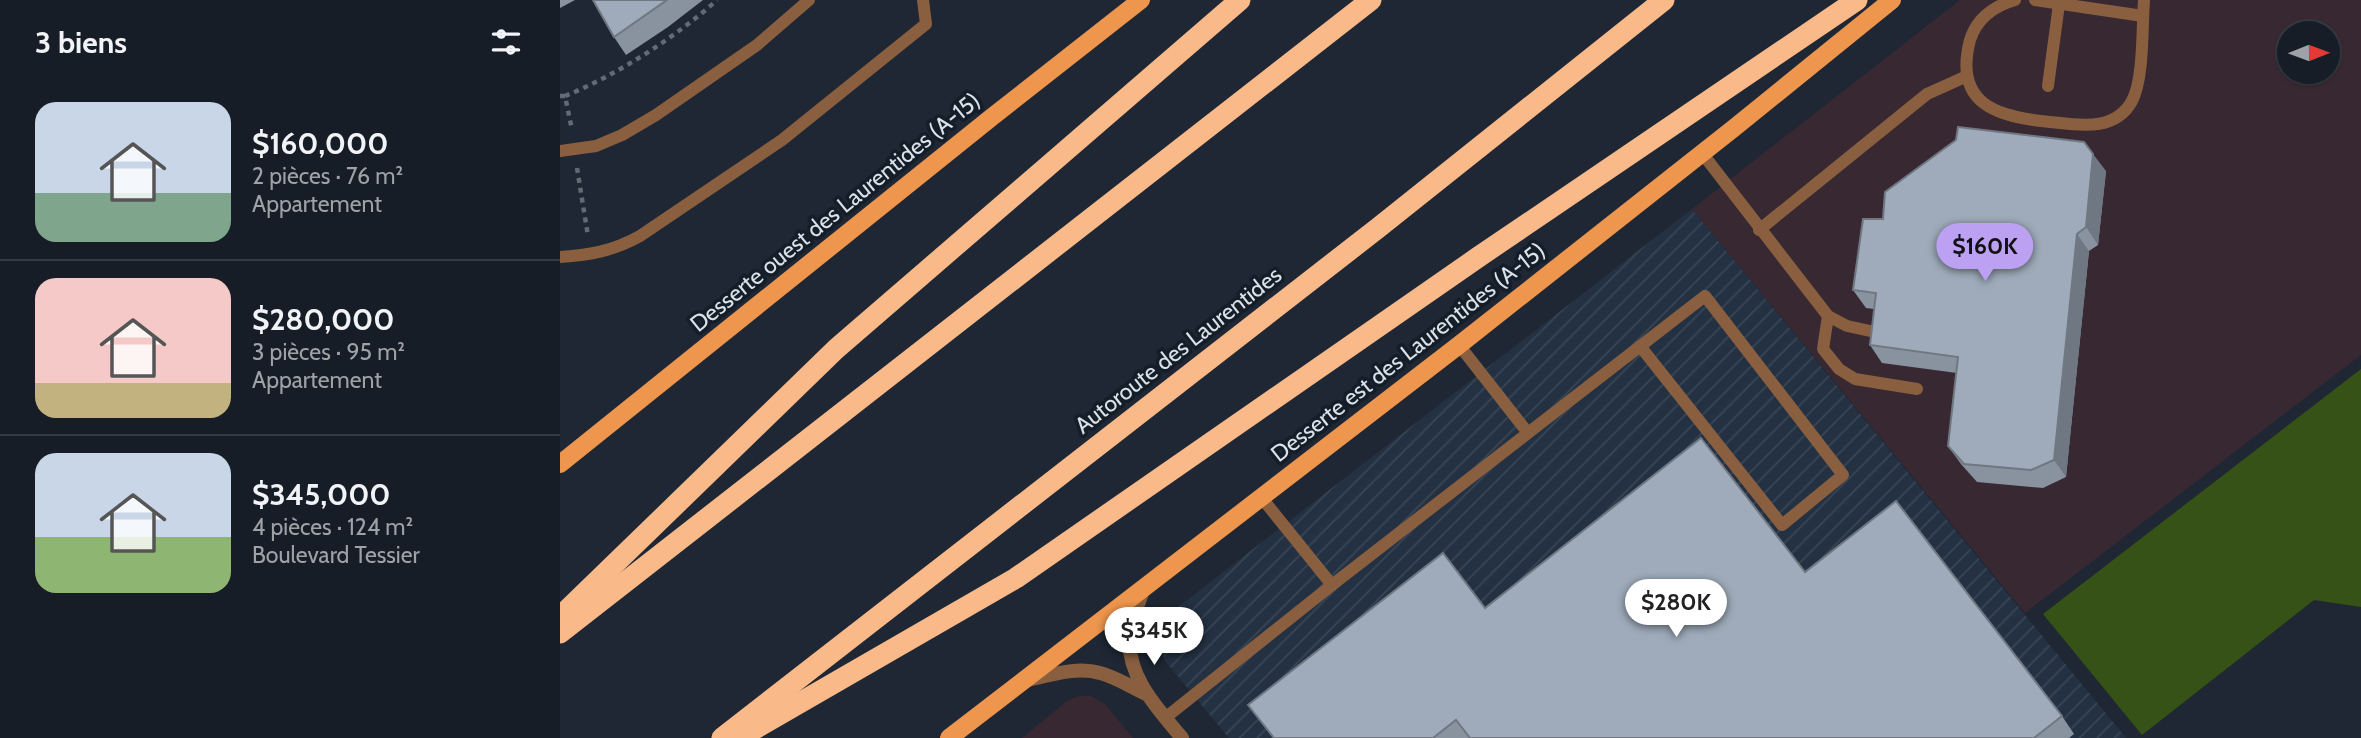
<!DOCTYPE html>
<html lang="fr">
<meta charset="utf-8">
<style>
body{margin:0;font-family:Cabin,sans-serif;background:#232a32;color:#f1f3f6;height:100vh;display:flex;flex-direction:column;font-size:26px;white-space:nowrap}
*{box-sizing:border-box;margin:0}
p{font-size:23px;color:#9ea2a7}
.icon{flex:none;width:38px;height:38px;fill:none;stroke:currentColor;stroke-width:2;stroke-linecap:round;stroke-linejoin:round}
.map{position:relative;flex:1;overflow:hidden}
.drawer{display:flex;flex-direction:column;background:#161d26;width:560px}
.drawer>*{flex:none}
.needle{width:46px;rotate:89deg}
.buttons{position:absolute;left:1717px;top:21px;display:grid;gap:14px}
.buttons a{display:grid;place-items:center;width:63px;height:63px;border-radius:50%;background:#161d26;box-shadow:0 2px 5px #0004,0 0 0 2px #353b43;font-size:35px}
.price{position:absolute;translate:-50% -60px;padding:0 16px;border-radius:24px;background:#fff;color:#222;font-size:23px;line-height:46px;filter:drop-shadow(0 2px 4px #0008)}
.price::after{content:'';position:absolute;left:50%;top:42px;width:21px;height:16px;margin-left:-10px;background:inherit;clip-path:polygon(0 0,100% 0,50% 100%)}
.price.on{background:#bca0f2;color:#111}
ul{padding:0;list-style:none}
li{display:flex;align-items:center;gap:21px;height:175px;padding:0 35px}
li+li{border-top:2px solid #353b43}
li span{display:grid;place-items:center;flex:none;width:196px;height:140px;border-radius:21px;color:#555}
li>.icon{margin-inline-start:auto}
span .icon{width:84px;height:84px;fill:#fffc;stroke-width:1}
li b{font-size:30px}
h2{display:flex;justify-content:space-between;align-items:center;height:84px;padding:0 35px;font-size:30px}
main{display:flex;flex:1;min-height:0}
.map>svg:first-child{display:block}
</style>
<main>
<section class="drawer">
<h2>3 biens<svg class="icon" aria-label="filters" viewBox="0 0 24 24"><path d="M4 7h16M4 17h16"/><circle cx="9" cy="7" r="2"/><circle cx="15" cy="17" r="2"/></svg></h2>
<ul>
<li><span style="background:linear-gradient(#c9d6e8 65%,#7fa58c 0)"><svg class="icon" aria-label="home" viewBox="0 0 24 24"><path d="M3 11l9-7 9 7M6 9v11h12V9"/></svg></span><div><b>$160,000</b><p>2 pièces · 76 m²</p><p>Appartement</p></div></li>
<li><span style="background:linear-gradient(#f6c9c9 75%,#c2b280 0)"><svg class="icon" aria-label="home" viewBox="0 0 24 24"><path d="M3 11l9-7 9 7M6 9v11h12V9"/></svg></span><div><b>$280,000</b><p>3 pièces · 95 m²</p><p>Appartement</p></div></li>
<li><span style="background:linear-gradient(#c9d6e8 60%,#8fb573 0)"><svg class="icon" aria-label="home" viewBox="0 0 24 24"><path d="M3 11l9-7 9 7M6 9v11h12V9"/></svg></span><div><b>$345,000</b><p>4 pièces · 124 m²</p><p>Boulevard Tessier</p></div></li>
</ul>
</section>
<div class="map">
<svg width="1801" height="738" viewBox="0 0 1801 738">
<defs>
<pattern id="industrial-furrows" width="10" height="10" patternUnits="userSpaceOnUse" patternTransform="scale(1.75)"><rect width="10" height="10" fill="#233142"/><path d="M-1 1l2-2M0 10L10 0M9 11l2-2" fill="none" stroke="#384554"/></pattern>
</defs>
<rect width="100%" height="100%" fill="#1e2733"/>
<g fill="#382832" fill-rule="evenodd">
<path d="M1400,0H1801V355L1465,613L1132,209ZM1729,33H1768V72H1729Z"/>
<polygon points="519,696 531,696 545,704 573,738 462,738 507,701"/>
</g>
<polygon fill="url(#industrial-furrows)" points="1132,209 1566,738 669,738 605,661 596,632 604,618"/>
<polygon fill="#365216" points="1801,369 1801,607 1754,600 1582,735 1483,614"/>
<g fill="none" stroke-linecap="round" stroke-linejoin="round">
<g stroke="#626a74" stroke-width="4.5" stroke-dasharray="5 5" stroke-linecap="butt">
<polyline points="0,96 5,96 12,130"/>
<path d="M5,96C57,75 116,37 157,0"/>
<polyline points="17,168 28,236"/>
</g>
<g stroke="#8a5f3f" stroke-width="12">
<path d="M1455,0C1434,6 1417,18 1410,40C1393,105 1438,117 1490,122C1519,125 1555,132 1572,101C1584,79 1582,26 1584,0"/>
<polyline points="1475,0 1583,16"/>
<polyline points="1488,86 1499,4"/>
<polyline points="0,151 36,146 62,135 96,115 197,45 249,0"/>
<polyline points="1142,153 1268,316 1287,326 1315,332"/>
<polyline points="1199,230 1367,94 1407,76"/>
<path d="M0,257C30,255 53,251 80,236L222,140L366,24L363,0"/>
<polyline points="1268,316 1263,349 1279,369 1295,379 1357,389"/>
<polyline points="968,433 1145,296 1283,475 1222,525 1080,346"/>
<polyline points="701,497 772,585 968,433 899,345"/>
<polyline points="605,718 772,585"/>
</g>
<g stroke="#8a5f3f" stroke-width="14">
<path d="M584,587C579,603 572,618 570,634C565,675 598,709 622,738"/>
<path d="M463,681C487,676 516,666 540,673C556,677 571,687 586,694"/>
</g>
<g stroke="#ee964d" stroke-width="18">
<polyline points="0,464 432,117 581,0"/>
<polyline points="389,738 899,345 1174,128 1332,0"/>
</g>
<g stroke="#f9b989" stroke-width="21">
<polyline points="0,617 276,349 680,0"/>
<polyline points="0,633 811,0"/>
<polyline points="162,738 818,228 1104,0"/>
<polyline points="179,738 456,578 917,258 1297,0"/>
</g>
</g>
<g fill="#8993a0">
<polygon points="0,0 15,0 0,8"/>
<polygon points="33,0 143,0 108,27 66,55 54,37"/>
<polygon points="1546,171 1538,245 1529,251 1506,477 1483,488 1417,482 1401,464 1388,446 1397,373 1322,363 1310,345 1314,309 1306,308 1293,290 1323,219"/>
<polygon points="1245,572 1502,716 1514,734 1509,738 713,738 688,705 925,608"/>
</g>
<g fill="#6f7882">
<polygon points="1533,154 1546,171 1538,245 1526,227"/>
<polygon points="1517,234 1529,251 1506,477 1494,460"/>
</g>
<g fill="#9fabba" stroke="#6f7882" stroke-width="2">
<polygon points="33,0 107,0 54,37"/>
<polygon points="1398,127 1524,142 1533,154 1526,227 1517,234 1494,460 1471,470 1404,464 1388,446 1398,357 1310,345 1316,293 1293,290 1303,219 1323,219 1325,192 1396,140"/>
<polygon points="1141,438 1245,572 1336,501 1502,716 1474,738 910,738 896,720 873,738 714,738 688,705 883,553 925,608"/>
</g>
<g text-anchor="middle" stroke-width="7" stroke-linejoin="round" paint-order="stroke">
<g font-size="23" fill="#dae1e9" stroke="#141e29">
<text transform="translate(275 212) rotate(-39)" y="8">Desserte ouest des Laurentides (A-15)</text>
<text transform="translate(618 350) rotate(-38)" y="8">Autoroute des Laurentides</text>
<text transform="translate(848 352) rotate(-38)" y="8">Desserte est des Laurentides (A-15)</text>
</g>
</g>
</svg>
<div class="buttons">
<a><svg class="needle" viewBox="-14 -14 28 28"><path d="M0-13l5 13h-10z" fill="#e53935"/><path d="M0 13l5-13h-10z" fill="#9ea2a7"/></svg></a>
</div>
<b class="price on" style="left:1425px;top:283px">$160K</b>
<b class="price" style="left:1116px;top:639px">$280K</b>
<b class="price" style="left:594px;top:667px">$345K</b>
</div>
</main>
